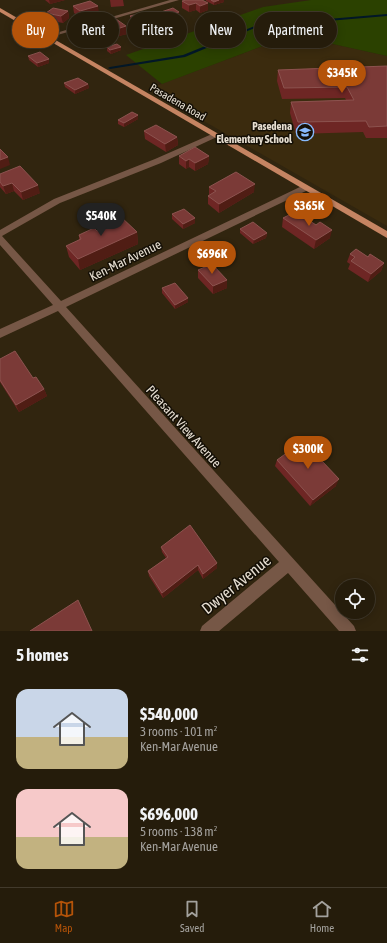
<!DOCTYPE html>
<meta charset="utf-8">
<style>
body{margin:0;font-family:"Asap Condensed",sans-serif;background:#2d2514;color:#f1f3f6;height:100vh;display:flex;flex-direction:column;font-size:15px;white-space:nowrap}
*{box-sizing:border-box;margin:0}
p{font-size:13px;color:#a3a19d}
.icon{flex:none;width:22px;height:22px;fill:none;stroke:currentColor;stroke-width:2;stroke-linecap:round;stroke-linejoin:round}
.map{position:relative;height:631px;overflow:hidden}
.drawer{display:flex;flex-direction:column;background:#251c0b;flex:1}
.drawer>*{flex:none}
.guide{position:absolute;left:12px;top:12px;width:363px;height:36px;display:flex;gap:8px}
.tools{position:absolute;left:335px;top:579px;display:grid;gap:8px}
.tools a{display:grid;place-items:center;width:40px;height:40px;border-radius:50%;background:#251c0b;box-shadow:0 2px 10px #0003,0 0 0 1px #423a2c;font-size:20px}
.price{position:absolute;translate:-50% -34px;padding:0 9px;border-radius:14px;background:#b45309;color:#fff;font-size:13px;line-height:26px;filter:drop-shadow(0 1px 2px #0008)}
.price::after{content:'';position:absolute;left:50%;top:24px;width:12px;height:9px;margin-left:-6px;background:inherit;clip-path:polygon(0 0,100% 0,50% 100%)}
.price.active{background:#222;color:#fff}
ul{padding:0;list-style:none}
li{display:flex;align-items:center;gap:12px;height:100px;padding:0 16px}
li span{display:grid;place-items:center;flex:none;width:112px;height:80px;border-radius:12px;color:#555}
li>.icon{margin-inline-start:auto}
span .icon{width:48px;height:48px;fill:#fffc;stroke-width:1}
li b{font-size:17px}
h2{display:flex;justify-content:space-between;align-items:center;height:48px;padding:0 16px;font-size:17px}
.tag{padding:0 14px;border-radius:18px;background:#251c0b;box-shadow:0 2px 10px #0003,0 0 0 1px #423a2c;font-size:14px;line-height:36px}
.tag.active{background:#b45309;color:#fff}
.tab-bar{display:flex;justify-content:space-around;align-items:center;height:56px;border-top:1px solid #423a2c;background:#251c0b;font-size:11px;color:#a3a19d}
.tab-bar a{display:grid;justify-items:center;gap:2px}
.tab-bar .active{color:#b45309}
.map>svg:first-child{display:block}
</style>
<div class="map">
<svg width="387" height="631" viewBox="0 0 387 631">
<rect width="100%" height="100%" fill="#31250f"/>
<polygon fill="#3b2b0e" points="292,35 387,56 387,226 148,89"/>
<polygon fill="#2b4100" points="311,0 387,0 387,56 292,35 162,84 126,55 263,7"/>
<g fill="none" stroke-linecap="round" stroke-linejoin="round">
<polygon fill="#021727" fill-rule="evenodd" points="387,14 387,16 257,27 185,57 110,69 108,68 110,67 183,55 257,25"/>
<g fill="#765746" fill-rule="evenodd">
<polygon points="170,0 179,0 47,38 42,37"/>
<polygon points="212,134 219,136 161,163 60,203 2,236 61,301 302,186 308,186 308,190 66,307 354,626 356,631 339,631 288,573 219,631 200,631 202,626 279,562 58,311 0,338 0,329 53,305 0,245 0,230 54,199 155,159"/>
</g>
<polygon fill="#c58462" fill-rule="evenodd" points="0,8 387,231 387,238 0,12"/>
</g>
<g fill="#6e2624">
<polygon points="45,0 65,0 50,4"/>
<polygon points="110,0 123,0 124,6 111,7"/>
<polygon points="202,0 208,10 200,13 196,10 189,12 182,8 182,1"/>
<polygon points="206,0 224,0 224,2 214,5 206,1"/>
<polygon points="73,6 99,13 81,18 74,13"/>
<polygon points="68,11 69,18 63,23 47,20 46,13"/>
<polygon points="179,12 179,15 164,20 158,16 158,13"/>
<polygon points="130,16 155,17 156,24 146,27 144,26 137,28 131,23"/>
<polygon points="105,23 127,34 115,37 106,31"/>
<polygon points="80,31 105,44 93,48 81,39"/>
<polygon points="136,34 145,36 146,40 142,41 136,38"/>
<polygon points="107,47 121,47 121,50 111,54 107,51"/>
<polygon points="28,56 49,59 49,63 38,67 29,60"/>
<polygon points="387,66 387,138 366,138 363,132 296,134 290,113 291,102 346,100 345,98 282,99 277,81 278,70"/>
<polygon points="64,83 88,84 89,88 75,94 65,87"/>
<polygon points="138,115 138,119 124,127 118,124 118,120"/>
<polygon points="144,131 177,137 178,145 166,152 145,139"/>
<polygon points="179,156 209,156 208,164 195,171 189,167 186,169 179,164"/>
<polygon points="0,174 40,193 23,200 14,191 6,194 0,187"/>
<polygon points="209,187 254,192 219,213 208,204 208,196 209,195"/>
<polygon points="172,214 195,218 195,223 183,229 172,219"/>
<polygon points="283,218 295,218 330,238 314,249 282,227"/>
<polygon points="102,224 137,232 138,244 80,270 69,257 66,246 79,240 79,235 97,231 102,228"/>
<polygon points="240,229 267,233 266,238 253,244 240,233"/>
<polygon points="350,254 368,257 384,263 381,271 368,282 348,269 350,264 347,262"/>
<polygon points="198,270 227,280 227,288 213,294 198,278"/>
<polygon points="162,288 188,298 188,302 175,309 162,293"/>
<polygon points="0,359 33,378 44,389 47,396 19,412 0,382"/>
<polygon points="277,460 336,486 310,506 275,466"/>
<polygon points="161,547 217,563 217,568 203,579 198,570 163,598 149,576 148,571 166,558 162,552"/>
</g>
<g fill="#501d14">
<polygon points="49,0 65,0 50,4"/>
<polygon points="219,0 224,0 224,2 214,5 214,2"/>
<polygon points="196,3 196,10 189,12 189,5"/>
<polygon points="208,3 208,10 200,13 200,6"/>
<polygon points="98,6 99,13 81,18 80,11"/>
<polygon points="68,11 69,18 63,23 61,16"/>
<polygon points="179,12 179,15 164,20 164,16"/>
<polygon points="155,17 156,24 146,27 146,20"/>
<polygon points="143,19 144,26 137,28 137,21"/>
<polygon points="126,26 127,34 115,37 114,30"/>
<polygon points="145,36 146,40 142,41 142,37"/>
<polygon points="104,37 105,44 93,48 92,40"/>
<polygon points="121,47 121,50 111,54 110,50"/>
<polygon points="49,59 49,63 38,67 37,63"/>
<polygon points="88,84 89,88 75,94 75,90"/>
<polygon points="138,115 138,119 124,127 124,123"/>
<polygon points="177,137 178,145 166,152 165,144"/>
<polygon points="209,156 208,164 195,171 195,163"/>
<polygon points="8,157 10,165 0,169 0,160"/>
<polygon points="189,159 189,167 186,169 186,161"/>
<polygon points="12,183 14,191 6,194 3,186"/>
<polygon points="255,184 254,192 219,213 219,204"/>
<polygon points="38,185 40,193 23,200 21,192"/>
<polygon points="195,218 195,223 183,229 183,224"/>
<polygon points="332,230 330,238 314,249 316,240"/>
<polygon points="137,232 138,244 80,270 78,259"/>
<polygon points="267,233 266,238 253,244 254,240"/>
<polygon points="384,263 381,271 368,282 371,274"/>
<polygon points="227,280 227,288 213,294 213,286"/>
<polygon points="188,298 188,302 175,309 175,305"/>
<polygon points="44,389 47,396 19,412 16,405"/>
<polygon points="339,479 336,486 310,506 313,500"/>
<polygon points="217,563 217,568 203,579 203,574"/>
<polygon points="198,565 198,570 163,598 162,593"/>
</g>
<g fill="#7b3a37" stroke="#8c534f">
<polygon points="186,0 202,0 208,3 200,6 196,3 189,5 182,1"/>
<polygon points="211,0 219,0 214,2"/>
<polygon points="90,1 98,6 80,11 73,6"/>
<polygon points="53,8 68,11 61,16 46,13"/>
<polygon points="173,8 179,12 164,16 158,13"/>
<polygon points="146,12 155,17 146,20 143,19 137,21 130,16"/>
<polygon points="116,19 126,26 114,30 105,23"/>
<polygon points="91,28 104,37 92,40 80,31"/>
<polygon points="139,33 145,36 142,37 136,34"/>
<polygon points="117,44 121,47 110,50 107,47"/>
<polygon points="40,52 49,59 37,63 28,56"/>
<polygon points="387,66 387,126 369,127 366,121 298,122 291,102 354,100 347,87 284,88 278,70"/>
<polygon points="78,78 88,84 75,90 64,83"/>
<polygon points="132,112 138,115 124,123 118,120"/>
<polygon points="156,125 177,137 165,144 144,131"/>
<polygon points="195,147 209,156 195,163 189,159 186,161 179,156"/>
<polygon points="0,149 8,157 0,160"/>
<polygon points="20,166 38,185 21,192 12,183 3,186 0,182 0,174"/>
<polygon points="236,172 255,184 219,204 208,196 216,191 209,187"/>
<polygon points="184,209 195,218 183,224 172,214"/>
<polygon points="289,215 295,218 301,215 316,225 320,222 332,230 316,240 283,218"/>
<polygon points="120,216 137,232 78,259 66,246 81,239 79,235 94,228 97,231 105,227 102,224"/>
<polygon points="253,222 267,233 254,240 240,229"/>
<polygon points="356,249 368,257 370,254 384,263 371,274 351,261 355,257 350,254"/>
<polygon points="212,264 227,280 213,286 198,270"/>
<polygon points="175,283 188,298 175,305 162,288"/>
<polygon points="15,351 33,378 36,377 44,389 16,405 0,380 0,359"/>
<polygon points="303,441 339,479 313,500 277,460"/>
<polygon points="190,525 217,563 203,574 198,565 162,593 148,571 168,557 161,547"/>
<polygon points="78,600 92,631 30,631"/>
</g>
<defs>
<symbol id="school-ring" viewBox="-11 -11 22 22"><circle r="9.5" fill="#140f06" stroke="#88bafc" stroke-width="1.5"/><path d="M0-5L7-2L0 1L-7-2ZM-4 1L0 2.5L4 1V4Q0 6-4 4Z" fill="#88bafc"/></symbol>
</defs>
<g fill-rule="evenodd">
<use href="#school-ring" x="295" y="122" width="20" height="20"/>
</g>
<g text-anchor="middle" stroke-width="3" stroke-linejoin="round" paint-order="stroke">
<g font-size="11" fill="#e6ded1" stroke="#140f06">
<text transform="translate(178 102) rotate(30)" y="4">Pasadena Road</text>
</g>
<g font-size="11" font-weight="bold" fill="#e6ded1" stroke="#140f06" text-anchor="end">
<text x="292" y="130">Pasedena<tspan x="292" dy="13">Elementary School</tspan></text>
</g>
<g font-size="13" fill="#e6ded1" stroke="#140f06">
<text transform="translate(125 260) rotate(-26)" y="5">Ken-Mar Avenue</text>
<text transform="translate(184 426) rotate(48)" y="5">Pleasant View Avenue</text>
</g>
<g font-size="16" fill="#e6ded1" stroke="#140f06">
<text transform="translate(236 584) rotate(-39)" y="6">Dwyer Avenue</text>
</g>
</g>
</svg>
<div class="tools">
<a><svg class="icon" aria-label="locate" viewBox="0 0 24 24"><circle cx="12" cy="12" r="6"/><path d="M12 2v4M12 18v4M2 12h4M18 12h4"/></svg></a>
</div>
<b class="price" style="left:342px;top:94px">$345K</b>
<b class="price" style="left:309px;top:227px">$365K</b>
<b class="price active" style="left:101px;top:237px">$540K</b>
<b class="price" style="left:212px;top:275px">$696K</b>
<b class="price" style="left:308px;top:470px">$300K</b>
<div class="guide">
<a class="tag active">Buy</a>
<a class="tag">Rent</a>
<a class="tag">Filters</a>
<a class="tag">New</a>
<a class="tag">Apartment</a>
</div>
</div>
<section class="drawer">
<h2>5 homes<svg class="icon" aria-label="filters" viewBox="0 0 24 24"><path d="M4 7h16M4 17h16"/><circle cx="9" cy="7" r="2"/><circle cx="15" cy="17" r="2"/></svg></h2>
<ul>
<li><span style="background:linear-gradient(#c9d6e8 60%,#c2b280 0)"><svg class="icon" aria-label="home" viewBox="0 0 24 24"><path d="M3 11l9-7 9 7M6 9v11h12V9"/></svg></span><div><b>$540,000</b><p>3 rooms · 101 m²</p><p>Ken-Mar Avenue</p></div></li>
<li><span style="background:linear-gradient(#f6c9c9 60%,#c2b280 0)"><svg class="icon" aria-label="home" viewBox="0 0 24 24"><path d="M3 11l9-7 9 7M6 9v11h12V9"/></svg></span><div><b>$696,000</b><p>5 rooms · 138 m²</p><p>Ken-Mar Avenue</p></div></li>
</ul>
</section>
<nav class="tab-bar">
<a class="active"><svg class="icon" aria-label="map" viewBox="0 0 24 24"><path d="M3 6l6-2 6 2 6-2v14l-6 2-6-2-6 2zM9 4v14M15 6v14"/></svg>Map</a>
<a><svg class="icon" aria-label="saved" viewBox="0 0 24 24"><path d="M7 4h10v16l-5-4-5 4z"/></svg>Saved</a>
<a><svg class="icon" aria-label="home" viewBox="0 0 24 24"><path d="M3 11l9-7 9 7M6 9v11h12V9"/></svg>Home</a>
</nav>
